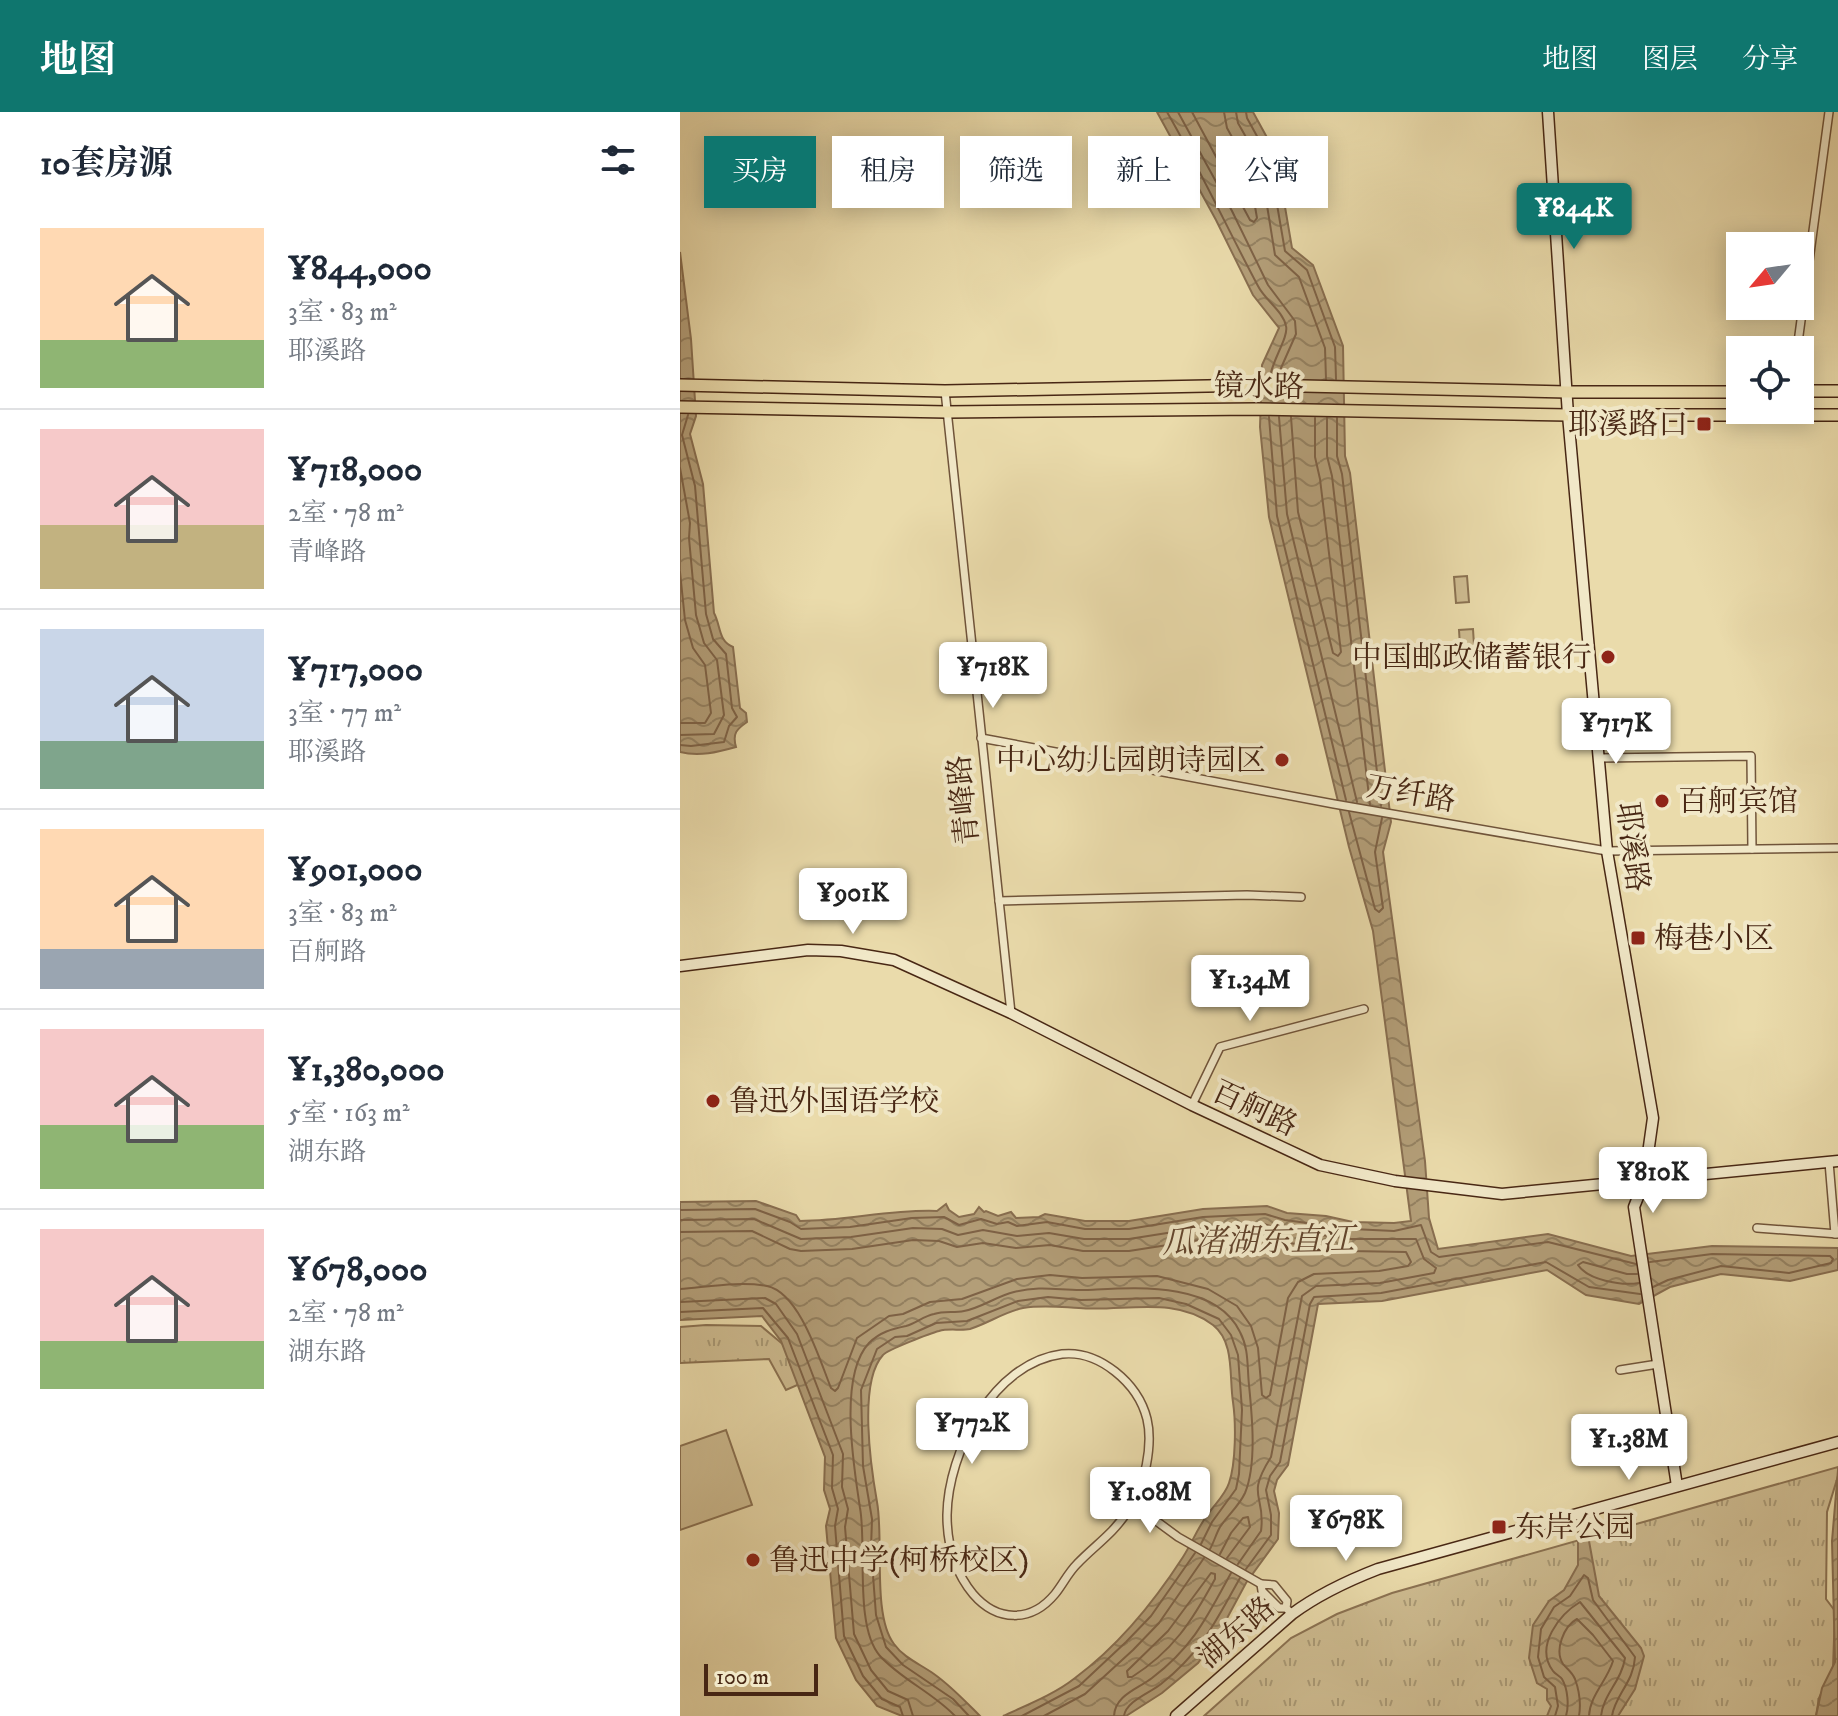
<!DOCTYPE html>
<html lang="zh">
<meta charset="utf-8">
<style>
body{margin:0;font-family:"IM FELL DW Pica","Noto Serif SC",serif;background:#f6f6f7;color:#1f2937;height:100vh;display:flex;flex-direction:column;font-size:30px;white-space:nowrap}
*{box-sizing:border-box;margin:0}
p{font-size:26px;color:#747a83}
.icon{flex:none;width:44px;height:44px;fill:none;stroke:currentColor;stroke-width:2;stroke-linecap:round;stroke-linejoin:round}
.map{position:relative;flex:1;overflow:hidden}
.details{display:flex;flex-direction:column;background:#fff;width:680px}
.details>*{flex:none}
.top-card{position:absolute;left:24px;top:24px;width:760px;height:72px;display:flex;gap:16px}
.needle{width:52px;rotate:241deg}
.buttons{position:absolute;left:1046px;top:120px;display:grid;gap:16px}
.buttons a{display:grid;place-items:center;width:88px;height:88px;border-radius:0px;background:#fff;box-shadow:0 4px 20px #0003;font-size:40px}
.scale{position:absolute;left:24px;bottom:20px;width:114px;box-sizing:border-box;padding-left:8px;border:4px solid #482714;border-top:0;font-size:22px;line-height:28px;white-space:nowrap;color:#482714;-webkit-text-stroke:6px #f1e8c8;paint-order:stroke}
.price{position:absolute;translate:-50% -68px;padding:0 18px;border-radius:8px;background:#fff;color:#222;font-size:26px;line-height:52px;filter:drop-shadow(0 2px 4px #0008)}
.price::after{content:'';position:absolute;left:50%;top:48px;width:24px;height:18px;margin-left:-12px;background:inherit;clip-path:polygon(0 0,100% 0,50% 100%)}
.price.selected{background:#0f766e;color:#fff}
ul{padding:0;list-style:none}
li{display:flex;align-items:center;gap:24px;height:200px;padding:0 40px}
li+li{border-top:2px solid #e0e1e3}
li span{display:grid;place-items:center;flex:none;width:224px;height:160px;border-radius:0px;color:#555}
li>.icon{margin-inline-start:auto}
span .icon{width:96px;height:96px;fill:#fffc;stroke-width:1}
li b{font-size:34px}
h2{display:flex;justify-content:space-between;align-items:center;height:96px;padding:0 40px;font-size:34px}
.pill{padding:0 28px;border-radius:0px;background:#fff;box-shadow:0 4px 20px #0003;font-size:28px;line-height:72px}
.pill.selected{background:#0f766e;color:#fff}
header{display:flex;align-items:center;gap:48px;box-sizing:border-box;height:112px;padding:0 40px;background:#0f766e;color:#fff}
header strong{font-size:38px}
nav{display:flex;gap:44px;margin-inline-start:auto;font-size:28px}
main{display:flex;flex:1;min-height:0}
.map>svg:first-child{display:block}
</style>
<header>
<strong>地图</strong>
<nav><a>地图</a><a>图层</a><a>分享</a></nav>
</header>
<main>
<section class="details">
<h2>10套房源<svg class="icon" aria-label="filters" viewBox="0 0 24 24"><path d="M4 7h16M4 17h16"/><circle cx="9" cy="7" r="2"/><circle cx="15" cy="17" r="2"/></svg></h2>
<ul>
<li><span style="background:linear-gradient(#ffd9b3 70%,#8fb573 0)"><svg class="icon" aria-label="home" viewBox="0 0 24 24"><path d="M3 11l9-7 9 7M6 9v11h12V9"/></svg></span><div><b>¥844,000</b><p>3室 · 83 m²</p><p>耶溪路</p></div></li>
<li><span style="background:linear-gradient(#f6c9c9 60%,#c2b280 0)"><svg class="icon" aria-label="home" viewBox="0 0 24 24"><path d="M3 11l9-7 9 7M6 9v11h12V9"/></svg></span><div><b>¥718,000</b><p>2室 · 78 m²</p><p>青峰路</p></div></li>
<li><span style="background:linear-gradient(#c9d6e8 70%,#7fa58c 0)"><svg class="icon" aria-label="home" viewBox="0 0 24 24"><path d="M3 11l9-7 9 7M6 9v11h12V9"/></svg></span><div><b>¥717,000</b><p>3室 · 77 m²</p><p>耶溪路</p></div></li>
<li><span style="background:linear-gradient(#ffd9b3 75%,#9aa5b1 0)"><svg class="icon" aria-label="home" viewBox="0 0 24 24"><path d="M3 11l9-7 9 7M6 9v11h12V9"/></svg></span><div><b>¥901,000</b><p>3室 · 83 m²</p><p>百舸路</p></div></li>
<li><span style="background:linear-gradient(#f6c9c9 60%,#8fb573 0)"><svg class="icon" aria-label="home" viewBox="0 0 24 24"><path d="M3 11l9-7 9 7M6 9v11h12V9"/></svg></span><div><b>¥1,380,000</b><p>5室 · 163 m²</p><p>湖东路</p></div></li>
<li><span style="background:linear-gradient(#f6c9c9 70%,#8fb573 0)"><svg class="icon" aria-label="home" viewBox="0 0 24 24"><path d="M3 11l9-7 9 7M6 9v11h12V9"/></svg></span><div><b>¥678,000</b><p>2室 · 78 m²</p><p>湖东路</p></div></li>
</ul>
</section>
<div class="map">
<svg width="1158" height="1604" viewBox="0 0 1158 1604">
<defs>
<pattern id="park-tufts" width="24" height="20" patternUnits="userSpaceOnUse" patternTransform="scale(2)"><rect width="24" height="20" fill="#cebc91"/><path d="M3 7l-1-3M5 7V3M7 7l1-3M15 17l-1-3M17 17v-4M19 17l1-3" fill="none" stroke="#a99975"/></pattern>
<pattern id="water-waves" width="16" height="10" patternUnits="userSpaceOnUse" patternTransform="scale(2)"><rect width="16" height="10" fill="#b39e78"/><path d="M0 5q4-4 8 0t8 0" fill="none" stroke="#948161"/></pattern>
</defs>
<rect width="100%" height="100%" fill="#eadbab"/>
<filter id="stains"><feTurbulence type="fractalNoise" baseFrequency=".0025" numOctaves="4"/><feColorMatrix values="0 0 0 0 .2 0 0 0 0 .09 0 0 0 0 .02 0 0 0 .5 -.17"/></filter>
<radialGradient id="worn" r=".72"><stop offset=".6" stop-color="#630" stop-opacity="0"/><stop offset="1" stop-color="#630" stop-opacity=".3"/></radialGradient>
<g fill="#cebc91" stroke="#8b7252" stroke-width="2">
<polygon points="787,464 789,490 776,491 774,465"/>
<polygon points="793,517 795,549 781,550 779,518"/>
<polygon points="46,1318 72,1393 0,1418 0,1334"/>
</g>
<g fill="url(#park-tufts)" stroke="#8b7252" stroke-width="2">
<polygon points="26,1213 81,1214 105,1234 122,1271 106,1278 89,1247 0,1251 0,1215"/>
<polygon points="1158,1355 1158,1364 1147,1400 1146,1487 1155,1499 1153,1556 1139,1586 1136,1604 524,1604 611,1526 657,1502 712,1481"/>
</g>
<g fill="url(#water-waves)" stroke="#886e50" stroke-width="2">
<path d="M477,0H573L596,42L612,136L633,153L663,234L665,344L670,361L711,710L703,740L745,1049L749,1106L758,1137L868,1122L951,1144L1032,1134L1158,1136V1158L1110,1169L1041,1162L990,1175L959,1192L906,1183L867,1158L702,1189L638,1192L608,1353L597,1368L594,1379L599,1401L598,1427L566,1471L538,1523L518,1551L482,1581L446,1604H323C347,1593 375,1582 395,1566C438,1534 474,1490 503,1445C512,1431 518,1415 528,1402C535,1392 545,1383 549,1371C556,1351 556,1311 553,1290C549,1265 555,1230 533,1213C494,1183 443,1200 399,1196C379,1195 363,1193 343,1196C324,1200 309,1211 290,1217C281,1219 269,1216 259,1219C251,1221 207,1238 203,1243C178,1270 191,1356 197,1390C204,1426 192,1504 214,1532C224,1546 240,1552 254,1562C271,1574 285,1589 300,1604H222L197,1594L176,1568L156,1526L146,1414L150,1397L144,1378L145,1345L101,1229L82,1204L0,1208V1090L76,1089L116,1103L120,1109C167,1109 211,1097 257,1099L266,1092L269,1098L279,1105L294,1102L299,1095L304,1100L306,1099L318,1104L331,1100L336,1106L359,1105L365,1102L405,1109H449L523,1097L587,1094L607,1101L646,1104L673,1110L714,1111L731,1109L693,819L669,735L589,405L580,315L582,253L599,216L573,183L536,108Z"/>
<path d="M0,140L11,227L16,304L10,322L23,372L34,501C41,514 38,529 53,535L60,596L66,601L67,610C57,617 52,621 56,635C38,640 19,645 0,640Z"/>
<polygon points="1158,1358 1158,1604 1136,1604 1142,1576 1155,1550 1152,1429"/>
<polygon points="907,1418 919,1484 961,1536 964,1544 955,1577 938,1604 867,1604 871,1594 867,1588 867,1577 857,1571 849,1546 853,1513 869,1489 884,1478 898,1453 898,1420"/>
</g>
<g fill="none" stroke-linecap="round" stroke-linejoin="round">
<g stroke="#7e6246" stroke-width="2">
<path d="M487,0C520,57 547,116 578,174C585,188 603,199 606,214C609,225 591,250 590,266"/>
<polyline points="498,0 552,99 588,173 615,209 616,222 601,256 600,266"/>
<polyline points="512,0 570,108 574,110 577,106 568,54 547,16 544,0"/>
<polyline points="556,0 558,11 580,50 595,143 619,165 645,236 646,267"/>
<polyline points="566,0 567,6 589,46 605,139 627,158 655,235 656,267"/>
<polyline points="589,305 597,404 666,688"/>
<polyline points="599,305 607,402 677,690"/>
<polyline points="611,305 618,400 653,541 658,544 661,540 640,367 635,345 635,306"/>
<polyline points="647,306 647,344 652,364 690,693"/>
<polyline points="657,306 657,344 662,362 701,694"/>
<polyline points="0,356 10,411 9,426 16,503 24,531 37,548 44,603 34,622 0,623"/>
<polyline points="0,460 5,508 13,536 25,553 31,601 25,611 0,611"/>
<polyline points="0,633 11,634 44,630 49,614 57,605 52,596 46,542 33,527 26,502 15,374 2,323 8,303"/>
<polyline points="669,700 695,797 699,800 703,796 695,740 702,706"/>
<polyline points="0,1098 75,1097 110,1110 121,1117 170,1115 232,1106 264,1105 279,1113 301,1107 317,1112 328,1110 337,1114 367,1110 405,1117 449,1117 523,1105 585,1102 605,1108 672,1117 714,1119 741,1113 751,1140 759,1145 868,1130 956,1152"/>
<path d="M0,1108L74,1107L121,1127L171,1125L233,1116L262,1117L278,1123L303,1118L337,1124L369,1121L404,1127H449L525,1115L584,1112L603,1118L671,1127H736L744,1147L756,1156L754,1161L700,1171L636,1174L622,1184L591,1345C565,1386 586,1382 581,1419L558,1452"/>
<path d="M0,1120L72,1119L110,1137L121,1139L172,1137L233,1128L259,1129L277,1135L303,1131L336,1136L370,1133L403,1139H449L526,1127L583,1124L601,1130L670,1139L726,1140L731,1150L728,1154L699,1159L634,1162L618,1170L608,1186L590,1283L586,1286L582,1283L578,1236L571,1214L557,1194L528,1177L477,1164L402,1166L370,1163L337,1167L282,1187L250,1190L223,1202L209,1204L177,1226L158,1276L155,1279L151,1276C140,1249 120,1181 87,1174C60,1169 27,1175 0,1177"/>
<polyline points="970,1150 1032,1142 1150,1144 1153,1147 1151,1151 1109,1161 1041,1154 988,1168 973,1175"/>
<path d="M957,1162H947L903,1150L898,1153C908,1168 941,1174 959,1171"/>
<polyline points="0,1190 85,1186 96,1192 117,1222 163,1342 162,1375 168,1397 165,1415 174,1522 191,1558 208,1579 228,1588 233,1604"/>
<polyline points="0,1200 83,1196 108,1226 153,1343 152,1376 158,1397 155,1414 164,1524 183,1564 202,1587 220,1595 223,1604"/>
<polyline points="540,1442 551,1421 563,1406 568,1405 570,1415 547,1446"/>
<polyline points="566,1457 591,1423 591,1403 586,1378 590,1364 600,1350 630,1192 634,1185 701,1181 866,1150 909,1175 960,1182"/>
<path d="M531,1461L535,1462V1467C512,1509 493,1539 452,1565H448L447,1559L488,1519Z"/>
<path d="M275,1604C252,1580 222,1568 200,1544C174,1515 187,1433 180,1396C174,1355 158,1264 189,1231C200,1220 212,1217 226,1214C236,1211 244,1204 254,1202C264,1199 274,1201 284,1199C301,1196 317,1184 334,1180C362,1173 381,1179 406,1178C453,1176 535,1168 560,1220C569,1237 567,1254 569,1273C572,1303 577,1352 565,1381C559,1394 548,1403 540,1415C536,1422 534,1430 530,1437"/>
<polyline points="289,1604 273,1587 223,1553 206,1535 196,1503 191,1437 192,1407 183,1354 181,1278 197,1237 215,1225 227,1224 256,1211 287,1209 338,1189 368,1185 401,1188 479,1186 506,1192 539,1207 551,1223 558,1243 562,1298 559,1362 556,1377 532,1410 521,1432"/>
<polyline points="342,1604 399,1574 446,1530 471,1504 515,1441"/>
<polyline points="364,1604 405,1582 453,1538 479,1511 524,1446"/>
<path d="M434,1604C435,1583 458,1577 472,1566C513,1535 527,1505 551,1461"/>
<path d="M444,1604C446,1589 470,1581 481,1572C523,1538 534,1512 560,1466"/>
<path d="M875,1604L878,1594L875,1575L864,1565L858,1545L861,1517L874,1495L890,1484L904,1463L908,1466L913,1488L955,1545C954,1570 935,1583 932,1604"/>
<path d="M886,1604C889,1594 888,1577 882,1567C880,1564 875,1562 873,1559C854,1534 880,1502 900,1490L945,1546C942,1568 923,1583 921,1604"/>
<path d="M899,1604C901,1592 899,1578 895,1567C892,1560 887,1557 883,1552C874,1538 884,1514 897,1507L913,1523L933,1549C927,1569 910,1583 909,1604"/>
</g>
<defs>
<g id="street">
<polyline points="1117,238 1149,0"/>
<polyline points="265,279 331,901"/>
<polyline points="301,626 654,692 927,739 1158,736"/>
<polyline points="919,646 1071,644 1072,737"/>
<polyline points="319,789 567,783 621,785"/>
<polyline points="512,993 540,935 684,897"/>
<polyline points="1149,1050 1155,1122"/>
<polyline points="1077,1116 1158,1122"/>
<polyline points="940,1258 978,1252"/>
<circle cx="452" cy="1392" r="10"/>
<polyline points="460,1397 498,1425 581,1472"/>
<path d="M447,1400C434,1421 413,1435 397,1452C388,1461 383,1472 375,1482C351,1511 317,1510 293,1482C274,1459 267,1432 267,1403C268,1340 313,1251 382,1242C419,1238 458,1271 467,1307C473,1332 466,1360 458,1384"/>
<polyline points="606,1496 607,1489 594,1473 581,1472 582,1479 599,1496 606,1496 612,1502"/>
</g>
<g id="secondary">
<polyline points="868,0 888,303 927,739 973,1006 964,1070 954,1095 997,1374"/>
<polyline points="0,854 128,838 161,839 214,848 331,901 512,993 640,1053 715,1069 822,1082 1158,1049"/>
<path d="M496,1604L612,1502C639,1482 667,1469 698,1457L1158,1330"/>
</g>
<g id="primary">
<polyline points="0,273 265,279 578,273 887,280 1060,280"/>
<polyline points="1120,279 1158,279"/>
<polyline points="0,295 267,300 577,297 888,303 1158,303"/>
</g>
</defs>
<use href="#street" stroke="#70543a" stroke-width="10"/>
<use href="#secondary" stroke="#482714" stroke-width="13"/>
<use href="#primary" stroke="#482714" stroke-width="14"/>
<use href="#street" stroke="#f1e8c8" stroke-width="7"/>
<use href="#secondary" stroke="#f1e8c8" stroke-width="10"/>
<use href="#primary" stroke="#eadbab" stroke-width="11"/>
</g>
<g fill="#8f2418" stroke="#f1e8c8" stroke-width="3">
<rect x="1016" y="304" width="16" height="16" rx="4"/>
<circle cx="928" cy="545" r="8"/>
<circle cx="602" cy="648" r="8"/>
<circle cx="982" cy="689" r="8"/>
<rect x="950" y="818" width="16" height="16" rx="4"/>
<circle cx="33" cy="989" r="8"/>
<rect x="811" y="1407" width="16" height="16" rx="4"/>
<circle cx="73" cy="1448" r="8"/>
</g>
<g text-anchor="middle" stroke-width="8" stroke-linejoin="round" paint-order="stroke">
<g font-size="30" fill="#482714" stroke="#f1e8c8">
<text transform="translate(579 274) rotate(1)" y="10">镜水路</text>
<text transform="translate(731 681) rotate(10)" y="10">万纤路</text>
<text transform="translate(283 688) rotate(-96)" y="10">青峰路</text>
<text transform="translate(953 735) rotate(83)" y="10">耶溪路</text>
<text transform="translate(575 996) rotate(25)" y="10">百舸路</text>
<text transform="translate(556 1520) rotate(-41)" y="10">湖东路</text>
</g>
<g font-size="30" fill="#482714" stroke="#f1e8c8" text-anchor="start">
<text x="1008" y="322" text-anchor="end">耶溪路口</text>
<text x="912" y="555" text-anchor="end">中国邮政储蓄银行</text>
<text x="586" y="658" text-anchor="end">中心幼儿园朗诗园区</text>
<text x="998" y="699">百舸宾馆</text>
<text x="974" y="836">梅巷小区</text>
<text x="49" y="999">鲁迅外国语学校</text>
<text x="835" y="1425">东岸公园</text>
<text x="89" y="1458">鲁迅中学(柯桥校区)</text>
</g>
<g font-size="32" font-style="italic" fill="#63452d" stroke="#f1e8c8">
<text transform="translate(578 1128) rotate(-1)" y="11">瓜渚湖东直江</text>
</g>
</g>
<rect width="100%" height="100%" filter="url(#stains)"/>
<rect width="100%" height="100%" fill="url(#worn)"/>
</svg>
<div class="buttons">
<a><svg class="needle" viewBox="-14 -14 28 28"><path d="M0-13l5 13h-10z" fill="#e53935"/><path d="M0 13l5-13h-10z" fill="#747a83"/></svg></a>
<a><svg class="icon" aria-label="locate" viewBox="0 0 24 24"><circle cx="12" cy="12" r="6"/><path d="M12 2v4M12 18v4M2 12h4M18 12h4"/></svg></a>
</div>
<div class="scale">100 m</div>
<b class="price selected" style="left:894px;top:139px">¥844K</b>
<b class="price" style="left:313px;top:598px">¥718K</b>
<b class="price" style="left:936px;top:654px">¥717K</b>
<b class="price" style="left:173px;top:824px">¥901K</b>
<b class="price" style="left:570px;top:911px">¥1.34M</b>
<b class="price" style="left:973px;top:1103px">¥810K</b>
<b class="price" style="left:292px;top:1354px">¥772K</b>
<b class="price" style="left:949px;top:1370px">¥1.38M</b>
<b class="price" style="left:470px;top:1423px">¥1.08M</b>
<b class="price" style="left:666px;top:1451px">¥678K</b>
<div class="top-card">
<a class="pill selected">买房</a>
<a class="pill">租房</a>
<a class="pill">筛选</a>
<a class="pill">新上</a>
<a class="pill">公寓</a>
</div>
</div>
</main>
